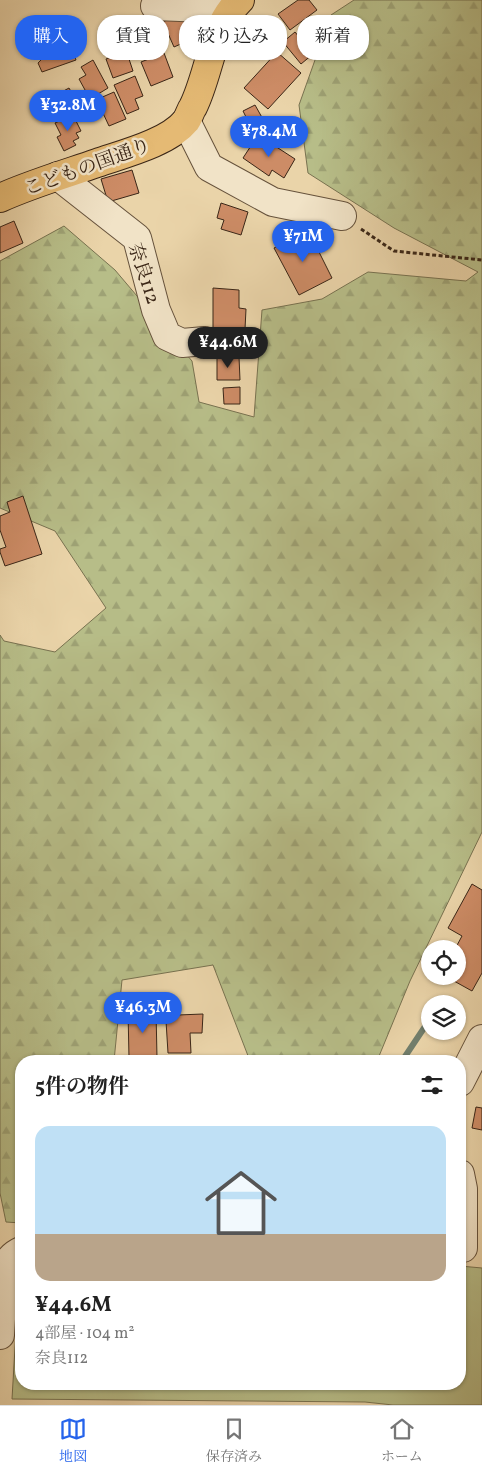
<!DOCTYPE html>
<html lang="ja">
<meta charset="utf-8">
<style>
body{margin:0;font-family:Vollkorn,"Noto Serif JP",serif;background:#f6f6f6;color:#222;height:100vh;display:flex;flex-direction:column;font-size:19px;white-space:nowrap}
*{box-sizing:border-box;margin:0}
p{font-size:16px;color:#767676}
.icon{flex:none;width:28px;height:28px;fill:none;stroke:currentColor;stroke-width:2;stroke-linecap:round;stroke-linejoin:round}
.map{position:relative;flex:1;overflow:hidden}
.details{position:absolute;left:15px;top:1055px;width:451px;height:335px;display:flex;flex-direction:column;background:#fff;border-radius:20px;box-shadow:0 1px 4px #0004}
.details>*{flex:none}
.hud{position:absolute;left:15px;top:15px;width:452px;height:45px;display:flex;gap:10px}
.tools{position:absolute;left:421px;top:940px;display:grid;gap:10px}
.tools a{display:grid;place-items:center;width:45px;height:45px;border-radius:50%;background:#fff;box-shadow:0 1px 4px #0004;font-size:25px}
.price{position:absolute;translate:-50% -42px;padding:0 11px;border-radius:18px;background:#2563eb;color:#fff;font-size:16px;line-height:32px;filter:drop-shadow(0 1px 2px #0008)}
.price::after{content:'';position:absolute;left:50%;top:30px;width:15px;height:11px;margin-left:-8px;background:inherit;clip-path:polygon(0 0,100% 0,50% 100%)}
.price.on{background:#222;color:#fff}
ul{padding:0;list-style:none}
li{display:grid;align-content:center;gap:10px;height:265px;padding:0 20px}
li span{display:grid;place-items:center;height:155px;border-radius:15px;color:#555}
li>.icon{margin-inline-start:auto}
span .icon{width:90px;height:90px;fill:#fffc;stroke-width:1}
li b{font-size:21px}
h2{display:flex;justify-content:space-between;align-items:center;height:60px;padding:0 20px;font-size:21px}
.pill{padding:0 18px;border-radius:20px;background:#fff;box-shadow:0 1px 4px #0004;font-size:18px;line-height:45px}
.pill.on{background:#2563eb;color:#fff}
.dock{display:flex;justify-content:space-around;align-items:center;height:70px;border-top:1px solid #e0e0e0;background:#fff;font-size:14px;color:#767676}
.dock a{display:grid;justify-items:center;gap:2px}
.dock .on{color:#2563eb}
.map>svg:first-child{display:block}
</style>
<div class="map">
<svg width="482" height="1405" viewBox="0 0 482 1405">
<defs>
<pattern id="forest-firs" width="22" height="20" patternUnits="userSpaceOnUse" patternTransform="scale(1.25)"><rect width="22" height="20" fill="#b7bd88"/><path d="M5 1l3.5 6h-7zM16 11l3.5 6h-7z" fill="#9ea275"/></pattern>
</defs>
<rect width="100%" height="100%" fill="#ead4a9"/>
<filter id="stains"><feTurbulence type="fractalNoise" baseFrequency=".004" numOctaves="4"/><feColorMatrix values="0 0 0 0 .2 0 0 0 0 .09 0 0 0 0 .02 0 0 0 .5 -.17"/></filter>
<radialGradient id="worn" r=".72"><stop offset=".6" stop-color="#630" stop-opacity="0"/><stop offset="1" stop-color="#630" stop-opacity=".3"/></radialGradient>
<polygon fill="url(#forest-firs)" stroke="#787250" points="354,0 482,0 482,832 410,981 377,1061 250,1061 213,965 122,980 114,1061 21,1061 21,1223 6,1222 0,1193 0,635 4,641 55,652 106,608 55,531 0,508 0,261 64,226 115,270 192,361 199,402 254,417 262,310 322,299 368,272 466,281 478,272 394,228 308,173 299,105 331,15"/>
<polygon fill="#b7bd88" stroke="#787250" points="460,1266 482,1268 482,1405 393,1405 365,1402 12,1399 19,1279 21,1278 21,1384 460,1384"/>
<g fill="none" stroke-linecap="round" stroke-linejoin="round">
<g stroke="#727e6c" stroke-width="6">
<polyline points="440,1004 442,1000"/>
<polyline points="402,1061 430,1019"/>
</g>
</g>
<g fill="#cd8c66" stroke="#3a2617">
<polygon points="298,0 309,0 317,10 290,30 278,14"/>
<polygon points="175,16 183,19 192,39 174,47 163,22"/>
<polygon points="156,27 164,46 143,55 135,36"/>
<polygon points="53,31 55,37 66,33 76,60 42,72 38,63 41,60 33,37"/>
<polygon points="295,32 313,54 301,64 283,42"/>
<polygon points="121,49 123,55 127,53 133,71 113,78 106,59 111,57 109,53"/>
<polygon points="277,52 301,73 268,109 244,88"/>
<polygon points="164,53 173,77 151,86 141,62"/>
<polygon points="93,60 108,88 90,99 79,79 86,75 81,67"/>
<polygon points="135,76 143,96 135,99 139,109 127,114 114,85"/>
<polygon points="69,88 77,102 71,105 74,110 53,121 48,111 52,109 47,100"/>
<polygon points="114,92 126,119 109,126 102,111 96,114 91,102"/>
<polygon points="255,105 264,121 251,127 243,111"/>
<polygon points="73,115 81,131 76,133 79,138 73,141 76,145 64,151 57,137 61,135 55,123"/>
<polygon points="258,135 295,159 284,178 272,170 269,176 243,158"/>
<polygon points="132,170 139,193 108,202 101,179"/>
<polygon points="221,203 248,212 241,235 221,229 224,220 217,218"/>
<polygon points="14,221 23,243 0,253 0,227"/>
<polygon points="308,230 332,278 299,295 274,248"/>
<polygon points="213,288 239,290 239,308 246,309 244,349 213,348"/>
<polygon points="217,357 239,357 240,380 217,380"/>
<polygon points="240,387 240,404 224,404 223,388"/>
<polygon points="23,496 42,554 5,566 0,552 0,549 6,547 0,530 0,516 10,512 7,502"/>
<polygon points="472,884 482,890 482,973 472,991 445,976 458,976 458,949 455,949 462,936 448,928"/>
<polygon points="160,1001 177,1001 178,1015 203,1014 202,1033 190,1033 191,1053 168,1053 166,1021 163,1017"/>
<polygon points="128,1010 156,1010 157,1058 129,1058"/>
<polygon points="476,1107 482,1108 482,1130 472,1128"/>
</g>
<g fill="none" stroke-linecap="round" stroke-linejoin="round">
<defs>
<g id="minor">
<polyline points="155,6 231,9"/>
<polyline points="186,121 209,167 273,202 342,216"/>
<polyline points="58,176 137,238 156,310 167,336 182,343 205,341"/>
<polyline points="460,1082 482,1039"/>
<polyline points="460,1174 463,1189 463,1248"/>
<path d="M0,1335L4,1270C8,1261 12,1255 21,1251"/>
</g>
<path id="major" d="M0,198C31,184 65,174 97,163C123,154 168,143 186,121C189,117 190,111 193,107C210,73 211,28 240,0"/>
</defs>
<use href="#minor" stroke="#66523c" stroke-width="30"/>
<use href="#major" stroke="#3a2617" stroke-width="30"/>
<polyline stroke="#3a2617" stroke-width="3" stroke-dasharray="4 2.5" stroke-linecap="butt" points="361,229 394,251 482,260"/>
<use href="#minor" stroke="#f1e3c7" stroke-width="28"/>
<use href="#major" stroke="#e5ba74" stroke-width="28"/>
</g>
<g text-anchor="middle" stroke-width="5" stroke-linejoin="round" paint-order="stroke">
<g font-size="19" fill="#3a2617" stroke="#f1e3c7">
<text transform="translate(87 166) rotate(-20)" y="7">こどもの国通り</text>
<text transform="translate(145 273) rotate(72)" y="7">奈良112</text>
</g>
</g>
<rect width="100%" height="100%" filter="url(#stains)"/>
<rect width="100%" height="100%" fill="url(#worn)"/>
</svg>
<div class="tools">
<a><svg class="icon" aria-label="locate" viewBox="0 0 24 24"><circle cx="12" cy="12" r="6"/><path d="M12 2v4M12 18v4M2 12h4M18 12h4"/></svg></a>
<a><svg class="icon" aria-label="layers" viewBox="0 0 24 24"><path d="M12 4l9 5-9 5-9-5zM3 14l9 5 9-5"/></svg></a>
</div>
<b class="price" style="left:68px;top:132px">¥32.8M</b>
<b class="price" style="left:269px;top:158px">¥78.4M</b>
<b class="price" style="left:303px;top:263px">¥71M</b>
<b class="price on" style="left:228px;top:369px">¥44.6M</b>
<b class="price" style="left:143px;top:1034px">¥46.3M</b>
<div class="hud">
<a class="pill on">購入</a>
<a class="pill">賃貸</a>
<a class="pill">絞り込み</a>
<a class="pill">新着</a>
</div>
<section class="details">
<h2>5件の物件<svg class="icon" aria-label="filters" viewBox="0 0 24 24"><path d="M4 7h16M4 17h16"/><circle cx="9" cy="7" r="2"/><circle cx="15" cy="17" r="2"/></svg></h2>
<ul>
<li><span style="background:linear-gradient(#bfe0f5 70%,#b9a48a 0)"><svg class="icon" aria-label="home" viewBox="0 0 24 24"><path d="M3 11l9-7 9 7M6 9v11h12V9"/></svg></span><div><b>¥44.6M</b><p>4部屋 · 104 m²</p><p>奈良112</p></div></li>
</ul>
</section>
</div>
<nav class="dock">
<a class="on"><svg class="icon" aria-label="map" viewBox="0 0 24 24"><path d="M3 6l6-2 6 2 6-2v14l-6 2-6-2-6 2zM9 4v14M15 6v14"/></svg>地図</a>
<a><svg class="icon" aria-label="saved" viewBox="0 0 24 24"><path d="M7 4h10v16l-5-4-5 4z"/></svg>保存済み</a>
<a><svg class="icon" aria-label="home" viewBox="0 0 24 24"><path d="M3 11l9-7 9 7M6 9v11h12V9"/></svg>ホーム</a>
</nav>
